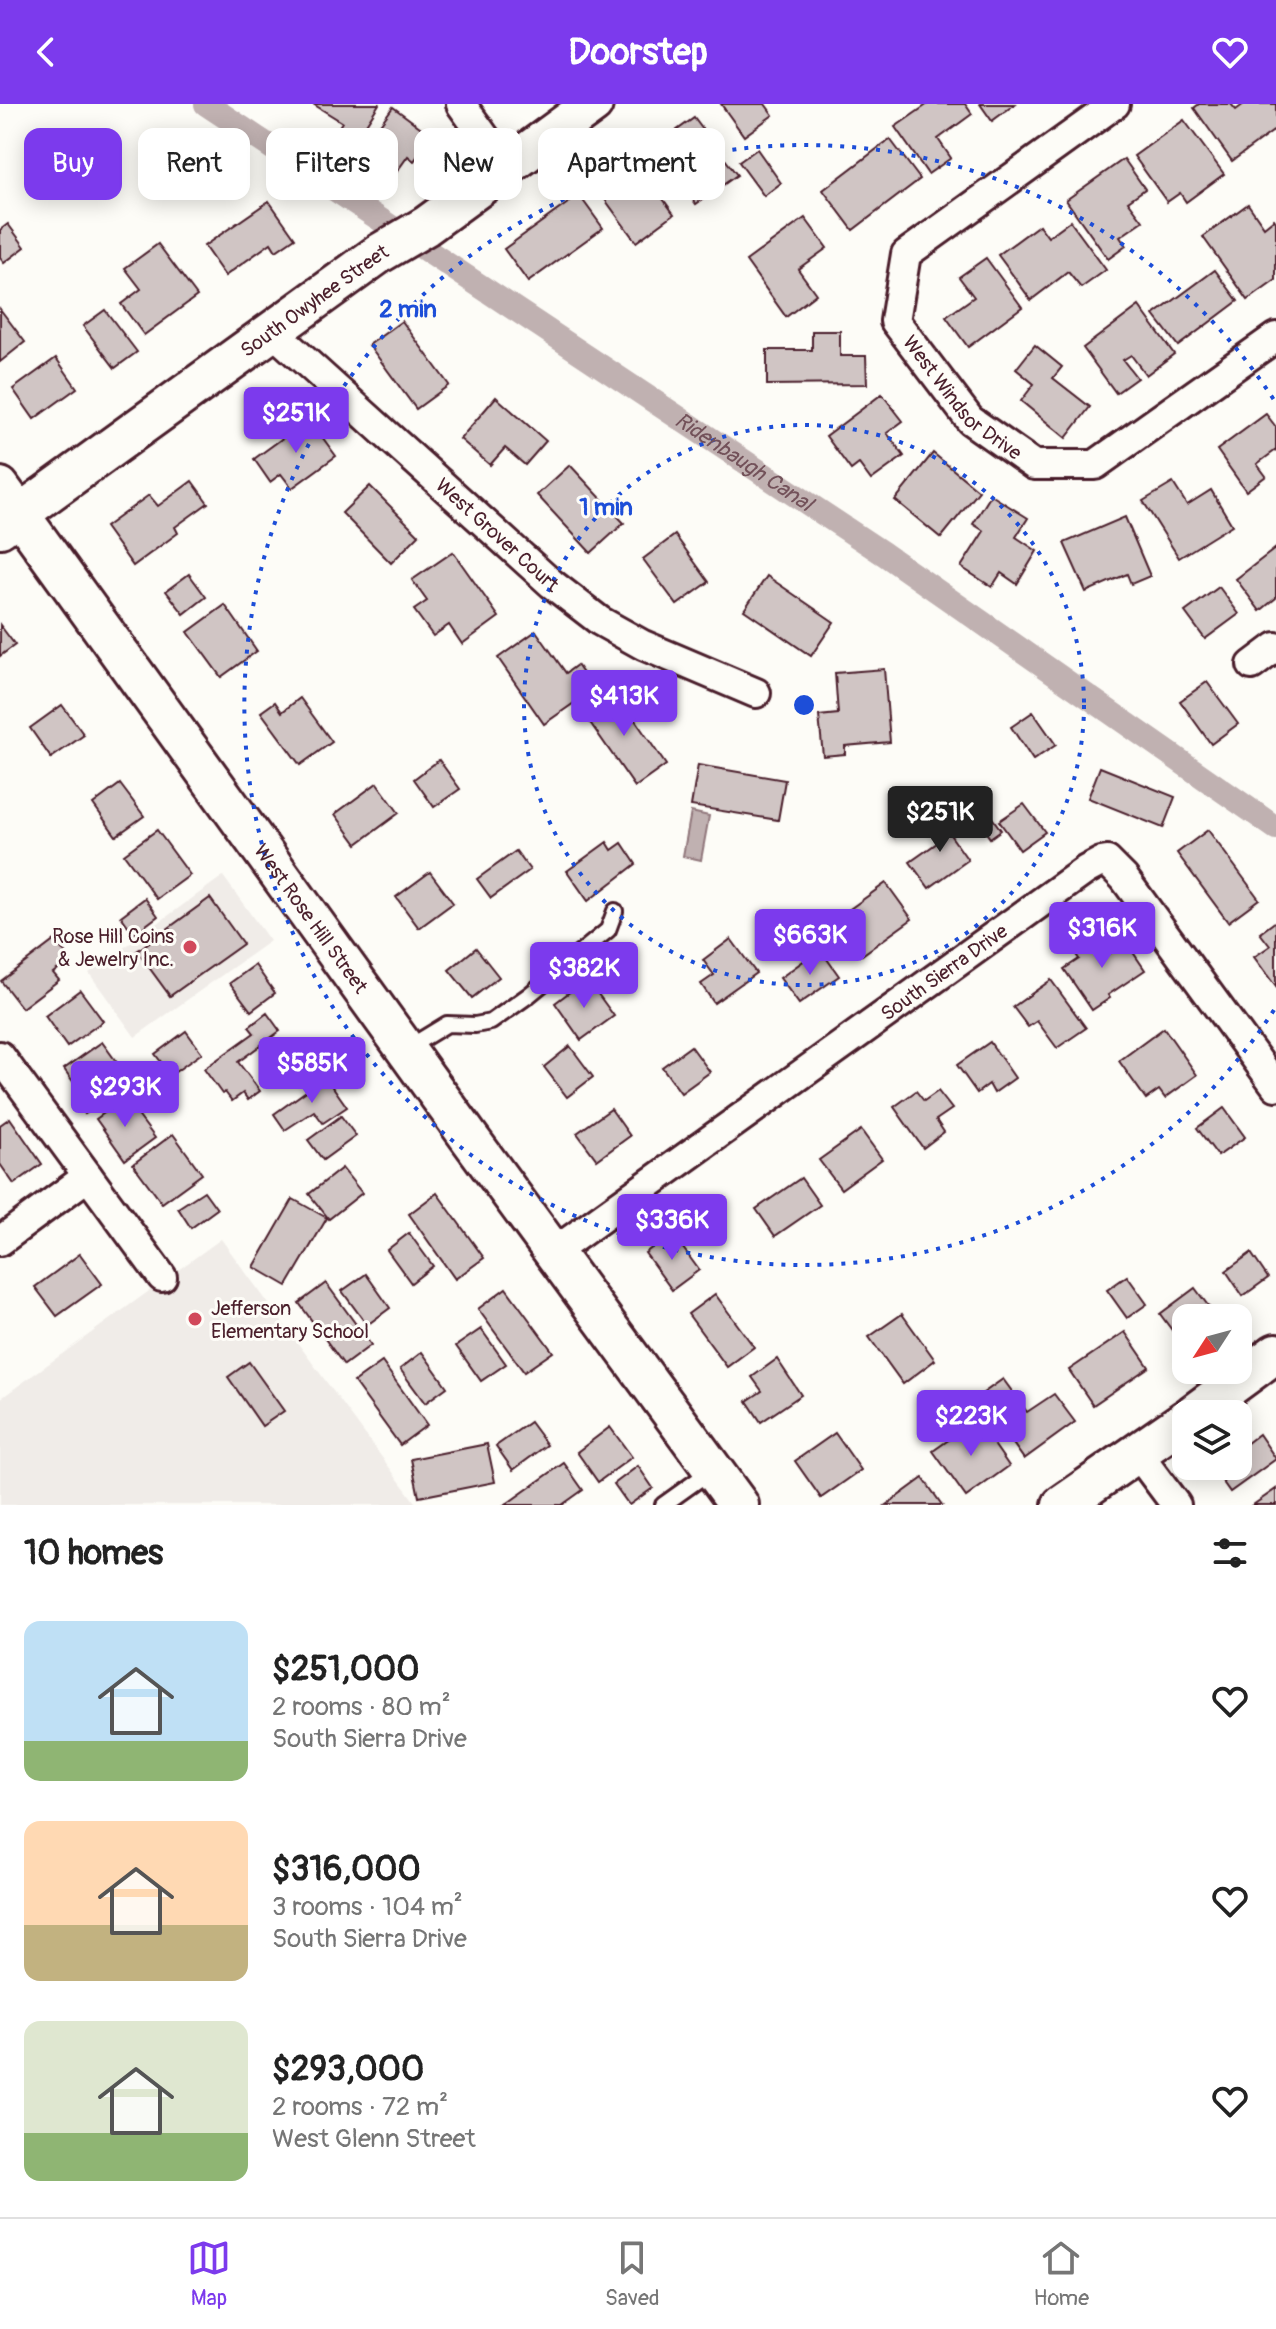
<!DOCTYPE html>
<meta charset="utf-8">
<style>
body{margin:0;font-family:Pangolin,sans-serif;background:#f2f2f2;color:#222;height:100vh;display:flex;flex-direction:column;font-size:30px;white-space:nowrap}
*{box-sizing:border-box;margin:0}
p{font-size:26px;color:#767676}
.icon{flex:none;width:44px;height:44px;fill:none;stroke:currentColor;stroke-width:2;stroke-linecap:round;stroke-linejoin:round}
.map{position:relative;height:1401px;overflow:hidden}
.sheet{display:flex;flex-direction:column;background:#fff;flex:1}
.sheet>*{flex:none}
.top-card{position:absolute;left:24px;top:24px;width:800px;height:72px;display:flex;gap:16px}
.needle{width:52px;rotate:234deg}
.fabs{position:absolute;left:1172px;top:1200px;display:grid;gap:16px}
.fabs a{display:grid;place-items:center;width:80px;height:80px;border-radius:16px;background:#fff;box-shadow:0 4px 20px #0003;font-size:40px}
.price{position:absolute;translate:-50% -68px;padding:0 18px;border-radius:8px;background:#7c3aed;color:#fff;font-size:26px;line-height:52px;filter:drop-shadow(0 2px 4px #0008)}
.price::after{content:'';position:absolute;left:50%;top:48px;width:24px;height:18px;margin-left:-12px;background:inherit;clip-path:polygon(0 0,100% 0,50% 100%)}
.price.active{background:#222;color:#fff}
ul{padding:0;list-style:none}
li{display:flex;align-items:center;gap:24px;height:200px;padding:0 24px}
li span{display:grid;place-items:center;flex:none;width:224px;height:160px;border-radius:16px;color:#555}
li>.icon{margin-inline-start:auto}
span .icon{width:96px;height:96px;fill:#fffc;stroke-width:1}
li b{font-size:34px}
h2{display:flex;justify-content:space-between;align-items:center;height:96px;padding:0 24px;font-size:34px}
.pill{padding:0 28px;border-radius:16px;background:#fff;box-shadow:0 4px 20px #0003;font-size:28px;line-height:72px}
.pill.active{background:#7c3aed;color:#fff}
header{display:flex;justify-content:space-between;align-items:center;height:104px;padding:0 24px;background:#7c3aed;color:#fff;font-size:36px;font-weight:700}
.dock{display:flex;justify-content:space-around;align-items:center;height:112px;border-top:2px solid #e0e0e0;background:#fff;font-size:22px;color:#767676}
.dock a{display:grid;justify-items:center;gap:4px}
.dock .active{color:#7c3aed}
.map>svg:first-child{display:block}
</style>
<header><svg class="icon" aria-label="back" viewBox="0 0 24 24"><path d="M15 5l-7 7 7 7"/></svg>Doorstep<svg class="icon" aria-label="heart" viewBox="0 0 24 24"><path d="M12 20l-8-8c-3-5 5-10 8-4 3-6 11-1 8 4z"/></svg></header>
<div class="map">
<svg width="1276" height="1401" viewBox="0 0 1276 1401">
<rect width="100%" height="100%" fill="#fdfcf7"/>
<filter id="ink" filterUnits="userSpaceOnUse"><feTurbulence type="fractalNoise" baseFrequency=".0125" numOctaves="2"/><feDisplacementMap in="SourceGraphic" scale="16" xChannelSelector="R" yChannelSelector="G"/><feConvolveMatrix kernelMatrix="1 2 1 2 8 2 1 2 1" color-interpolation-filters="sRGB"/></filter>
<g filter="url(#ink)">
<g fill="#f0ece8">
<polygon points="223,772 270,837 135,933 89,869"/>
<polygon points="221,1135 417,1401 0,1401 0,1295"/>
</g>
<polygon fill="#c0b1b1" stroke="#91777b" stroke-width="2" points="691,708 709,712 701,756 683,752"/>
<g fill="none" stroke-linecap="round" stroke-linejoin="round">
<path stroke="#c0b1b1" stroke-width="24" id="s1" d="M206,0L884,450L1276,724"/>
</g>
<g fill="#d0c5c4" stroke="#4a1f2b" stroke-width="2">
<polygon points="313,0 379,0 353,41 335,29 342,18"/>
<polygon points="721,0 765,0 773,11 744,32"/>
<polygon points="928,0 965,0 972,10 938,35 951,54 928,70 895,23"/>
<polygon points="980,0 1015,0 992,17"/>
<polygon points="1199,0 1231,0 1236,6 1244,0 1276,0 1276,25 1232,57 1194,4"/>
<polygon points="393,3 432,32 414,57 408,52 390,77 356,53"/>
<polygon points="694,14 737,71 696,100 663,55 678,43 669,32"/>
<polygon points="1184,16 1224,70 1186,98 1180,89 1167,98 1134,52"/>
<polygon points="890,35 920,75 853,126 823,86"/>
<polygon points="757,45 781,79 764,92 739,58"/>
<polygon points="1124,55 1145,85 1128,97 1143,117 1120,133 1126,142 1108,155 1066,96"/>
<polygon points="639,62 674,110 636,138 601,90"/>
<polygon points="579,91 603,124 528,178 504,145"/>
<polygon points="269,97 295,134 276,147 271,139 225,172 204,142"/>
<polygon points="1248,100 1264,123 1274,115 1276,118 1276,176 1248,196 1203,133"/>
<polygon points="805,114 827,144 798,165 816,190 786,213 746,157"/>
<polygon points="1070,117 1106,166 1081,184 1068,168 1031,196 998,151 1039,121 1048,133"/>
<polygon points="8,120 25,143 4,159 0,154 0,126"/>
<polygon points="158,140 197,192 144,231 121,200 141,185 125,164"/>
<polygon points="986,154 1022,203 968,243 946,213 974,193 959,173"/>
<polygon points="1215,166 1238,197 1178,242 1154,211"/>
<polygon points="1139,202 1174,250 1146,271 1131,251 1123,256 1137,274 1116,289 1083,244"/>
<polygon points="0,205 25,238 0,258"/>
<polygon points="105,206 137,248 115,264 83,222"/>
<polygon points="402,217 449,281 416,305 369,241"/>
<polygon points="812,227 840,227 840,252 866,252 867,280 767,281 767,246 812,246"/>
<polygon points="1035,241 1062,263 1053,274 1090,303 1066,334 1021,297 1034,280 1016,265"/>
<polygon points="56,254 77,284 34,315 13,285"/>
<polygon points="882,290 903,317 887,329 904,352 871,376 859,360 851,366 826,332"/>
<polygon points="496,293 546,337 525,361 505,344 490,361 460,335"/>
<polygon points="1266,310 1276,323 1276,346 1257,360 1266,372 1246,387 1217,346"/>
<polygon points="309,315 336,352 292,384 281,370 270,378 254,355"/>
<polygon points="933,349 979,387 941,434 895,396"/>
<polygon points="570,361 624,419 591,449 537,391"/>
<polygon points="192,377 208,399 175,423 178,429 133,462 105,423 149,391 158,402"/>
<polygon points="1173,379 1187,401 1211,386 1232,421 1179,454 1143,397"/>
<polygon points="370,382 419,431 391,459 342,409"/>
<polygon points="991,391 1028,414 1016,433 1037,447 1017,480 1001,469 992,483 961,463 984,427 973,420"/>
<polygon points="1125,413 1150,472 1131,480 1127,470 1086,488 1064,439"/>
<polygon points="675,431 709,478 677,501 643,455"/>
<polygon points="1276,444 1276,494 1260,507 1236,475"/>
<polygon points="453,448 499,513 462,540 449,521 433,532 414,506 427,497 412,476"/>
<polygon points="189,470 206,493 184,510 166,487"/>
<polygon points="767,472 834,518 811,552 744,506"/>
<polygon points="1219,483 1239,510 1205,535 1185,508"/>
<polygon points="225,501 257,547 221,573 188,528"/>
<polygon points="0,521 15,541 0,552"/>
<polygon points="536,527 566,569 577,561 594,585 544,620 498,554"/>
<polygon points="884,565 890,638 845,642 845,650 823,652 819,612 838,610 835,569"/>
<polygon points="1207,578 1238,620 1211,640 1180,597"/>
<polygon points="613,584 666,661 635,683 582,607"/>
<polygon points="300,594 332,638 300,661 261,608 275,598 282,608"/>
<polygon points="62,601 84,631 51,654 30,624"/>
<polygon points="1033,608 1056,641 1033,656 1011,623"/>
<polygon points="439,656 460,685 434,703 414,675"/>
<polygon points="698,661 785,676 778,716 691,702"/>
<polygon points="1100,663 1175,693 1163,724 1088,694"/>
<polygon points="377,679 399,709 357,740 335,710"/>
<polygon points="120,680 144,712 116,732 93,700"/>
<polygon points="1024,700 1045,728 1020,746 999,717"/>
<polygon points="988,708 1001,726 990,734 977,716"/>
<polygon points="948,709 960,725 951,732 968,756 929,784 910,758 944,734 933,720"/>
<polygon points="157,726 190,771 157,795 124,750"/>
<polygon points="1208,726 1259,795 1228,818 1177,749"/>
<polygon points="607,738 612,746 622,739 636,760 588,797 567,767"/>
<polygon points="516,747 530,766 491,794 477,775"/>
<polygon points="430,768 453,799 419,824 396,793"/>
<polygon points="886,779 912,815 862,851 836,815"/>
<polygon points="145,794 158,812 134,830 121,812"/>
<polygon points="210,794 243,840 170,892 137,847"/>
<polygon points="1276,817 1276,883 1254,853 1270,842 1260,829"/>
<polygon points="1097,828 1110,849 1126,838 1145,866 1108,891 1110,894 1092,906 1064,865 1079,855 1072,845"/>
<polygon points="731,835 756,869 714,899 701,880 714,871 703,856"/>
<polygon points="55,836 70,856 53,869 59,876 22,904 1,877"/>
<polygon points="476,844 499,873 472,894 449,866"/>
<polygon points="820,845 839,872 799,900 780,874"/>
<polygon points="255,861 275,889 251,907 230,879"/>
<polygon points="587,875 614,912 581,936 555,899"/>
<polygon points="1051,876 1086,924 1057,944 1037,917 1028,923 1013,903"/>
<polygon points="80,886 103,917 67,943 45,912"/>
<polygon points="267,909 280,927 238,958 260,987 248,996 243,989 232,997 225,988 222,990 204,965 254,929 249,923"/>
<polygon points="1164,924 1197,971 1165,994 1159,986 1146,995 1119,957"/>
<polygon points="186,927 202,949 171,971 155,950"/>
<polygon points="102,938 131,978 85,1010 77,999 85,994 64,965"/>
<polygon points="990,938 1015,974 994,989 989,980 977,989 957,961"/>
<polygon points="570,942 593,973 567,993 544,963"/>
<polygon points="691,942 710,968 681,989 662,963"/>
<polygon points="326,973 347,1003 323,1019 314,1007 285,1026 274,1010"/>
<polygon points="916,987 924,997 938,987 952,1005 936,1016 944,1028 923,1044 894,1003"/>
<polygon points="125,994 155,1034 125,1056 96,1015"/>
<polygon points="1224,1004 1245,1033 1218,1052 1197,1024"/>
<polygon points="611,1005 630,1032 597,1056 577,1029"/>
<polygon points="341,1012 356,1032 323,1056 308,1036"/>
<polygon points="10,1014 42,1060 14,1080 0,1060 0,1021"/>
<polygon points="861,1026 882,1055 841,1085 819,1056"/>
<polygon points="173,1030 202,1070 162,1099 133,1060"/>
<polygon points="342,1064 362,1089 329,1115 309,1090"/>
<polygon points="801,1074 820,1101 775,1132 756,1105"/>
<polygon points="204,1087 217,1105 191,1124 178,1104"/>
<polygon points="437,1089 484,1154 455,1175 409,1110"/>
<polygon points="293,1095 327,1114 287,1182 254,1163"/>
<polygon points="409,1129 433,1162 411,1179 387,1146"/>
<polygon points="672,1129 699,1166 672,1186 645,1149"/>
<polygon points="1251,1149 1268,1174 1243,1192 1226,1167"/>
<polygon points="80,1150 102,1180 57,1212 35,1183"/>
<polygon points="366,1170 390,1204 367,1221 342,1187"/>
<polygon points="1127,1172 1147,1200 1127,1214 1107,1186"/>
<polygon points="326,1179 371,1241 344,1261 299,1199"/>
<polygon points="506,1184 553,1248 524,1268 478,1205"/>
<polygon points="1195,1184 1215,1211 1211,1214 1186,1214 1186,1232 1180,1237 1160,1210"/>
<polygon points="715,1190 754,1243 727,1263 688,1210"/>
<polygon points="902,1210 935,1256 903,1280 869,1233"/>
<polygon points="481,1225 506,1260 481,1277 456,1242"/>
<polygon points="1125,1228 1149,1263 1093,1301 1069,1266"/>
<polygon points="422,1248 447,1283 425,1299 400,1265"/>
<polygon points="777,1255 801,1291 761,1318 747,1297 762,1287 752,1273"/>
<polygon points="249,1258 284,1307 262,1322 228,1273"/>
<polygon points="382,1258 427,1321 400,1341 354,1278"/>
<polygon points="1003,1275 1027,1308 1054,1290 1075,1318 1024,1355 979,1292"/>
<polygon points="977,1316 1009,1362 966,1393 933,1347"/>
<polygon points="530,1318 547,1341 513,1366 496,1342"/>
<polygon points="610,1323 632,1353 598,1378 577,1348"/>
<polygon points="835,1329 861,1366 821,1394 795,1357"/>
<polygon points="1259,1330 1276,1355 1230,1388 1213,1364 1215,1362 1238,1362 1238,1346"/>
<polygon points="487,1340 495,1378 419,1393 411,1355"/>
<polygon points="564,1359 583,1386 562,1401 505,1401"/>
<polygon points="638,1362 653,1384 629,1401 614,1380"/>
<polygon points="923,1374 942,1401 886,1401"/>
<polygon points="1276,1385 1276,1401 1253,1401"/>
</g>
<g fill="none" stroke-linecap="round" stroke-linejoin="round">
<defs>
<g id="lane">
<polyline points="406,945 447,920 475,921 491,918 529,891 608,826 615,807"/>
<polyline points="663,1401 712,1366"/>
</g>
<g id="street">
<polyline points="461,0 506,63"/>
<path id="s2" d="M1115,0L906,150L895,217L970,316L1034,361H1095L1276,233"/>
<path id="s3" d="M272,227L552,480L600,517L643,541L756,589"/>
<polyline points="1252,561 1276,543"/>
<polyline points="0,952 162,1173"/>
<polyline points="0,1137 88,1072"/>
<path id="s4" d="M554,1148L1086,766L1101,758L1107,757L1124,774L1276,982"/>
<polyline points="1138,1350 1176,1401"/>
</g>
<g id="secondary">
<path id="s5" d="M0,383L468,1032L739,1401"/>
<path id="s6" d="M0,424L380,149L426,122L593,0"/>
<polyline points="1193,1310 1276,1249"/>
<polyline points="1062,1401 1186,1315"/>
</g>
</defs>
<use href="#lane" stroke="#4a1f2b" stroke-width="20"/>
<use href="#street" stroke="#4a1f2b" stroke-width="34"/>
<use href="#secondary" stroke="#4a1f2b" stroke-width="44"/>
<use href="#lane" stroke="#fdfcf7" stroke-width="14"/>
<use href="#street" stroke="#fdfcf7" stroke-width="28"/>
<use href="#secondary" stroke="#fdfcf7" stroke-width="38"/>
</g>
</g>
<g fill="none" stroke="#1d4ed8" stroke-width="4" stroke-dasharray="4 8">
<circle cx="804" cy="601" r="280"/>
<path d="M1274 906A560 560 0 1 1 1274 296"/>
</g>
<g fill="#d1495b" stroke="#fdfcf7" stroke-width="3">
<circle cx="190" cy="843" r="8"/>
<circle cx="195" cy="1215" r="8"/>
</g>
<g text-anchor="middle" stroke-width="6" stroke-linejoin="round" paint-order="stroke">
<g font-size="20" fill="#4a1f2b" stroke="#fdfcf7">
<text dy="7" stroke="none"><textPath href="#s6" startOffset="388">South Owyhee Street</textPath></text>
<text dy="7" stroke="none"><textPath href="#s2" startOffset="428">West Windsor Drive</textPath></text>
<text dy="7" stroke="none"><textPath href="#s3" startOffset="304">West Grover Court</textPath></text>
<text dy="7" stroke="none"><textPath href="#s5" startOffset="532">West Rose Hill Street</textPath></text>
<text dy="7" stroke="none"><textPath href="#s4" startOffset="480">South Sierra Drive</textPath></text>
</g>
<g font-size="20" fill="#4a1f2b" stroke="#fdfcf7" text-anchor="end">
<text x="174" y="839">Rose Hill Coins<tspan x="174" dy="23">&amp; Jewelry Inc.</tspan></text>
<text x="211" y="1211" text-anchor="start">Jefferson<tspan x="211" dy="23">Elementary School</tspan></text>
</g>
<g font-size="22" font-style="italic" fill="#73525a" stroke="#fdfcf7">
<text dy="8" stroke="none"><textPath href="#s1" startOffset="646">Ridenbaugh Canal</textPath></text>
</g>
</g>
<circle cx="804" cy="601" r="12" fill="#1d4ed8" stroke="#fdfcf7" stroke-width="4"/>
<g font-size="24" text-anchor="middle" font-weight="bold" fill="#1d4ed8" stroke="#fdfcf7" stroke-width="6" stroke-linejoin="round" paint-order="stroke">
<text x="408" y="213">2 min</text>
<text x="606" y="411">1 min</text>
</g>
</svg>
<div class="fabs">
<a><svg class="needle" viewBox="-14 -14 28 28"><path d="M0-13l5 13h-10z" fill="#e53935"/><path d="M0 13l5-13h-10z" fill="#767676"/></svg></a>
<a><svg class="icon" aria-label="layers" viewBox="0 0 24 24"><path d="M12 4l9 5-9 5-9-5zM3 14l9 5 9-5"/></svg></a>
</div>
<b class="price" style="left:296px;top:351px">$251K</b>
<b class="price" style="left:624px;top:634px">$413K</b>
<b class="price active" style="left:940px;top:750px">$251K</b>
<b class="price" style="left:1102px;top:866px">$316K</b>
<b class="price" style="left:810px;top:873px">$663K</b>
<b class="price" style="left:584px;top:906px">$382K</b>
<b class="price" style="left:312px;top:1001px">$585K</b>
<b class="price" style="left:125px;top:1025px">$293K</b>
<b class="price" style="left:672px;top:1158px">$336K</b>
<b class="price" style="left:971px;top:1354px">$223K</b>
<div class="top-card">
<a class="pill active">Buy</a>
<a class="pill">Rent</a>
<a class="pill">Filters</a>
<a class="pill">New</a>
<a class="pill">Apartment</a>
</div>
</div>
<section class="sheet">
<h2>10 homes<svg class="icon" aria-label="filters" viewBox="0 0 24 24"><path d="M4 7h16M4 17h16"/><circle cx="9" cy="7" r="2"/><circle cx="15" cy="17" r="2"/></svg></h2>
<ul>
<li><span style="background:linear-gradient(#bfe0f5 75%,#8fb573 0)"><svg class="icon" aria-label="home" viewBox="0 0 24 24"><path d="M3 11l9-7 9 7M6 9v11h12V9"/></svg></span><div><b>$251,000</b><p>2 rooms · 80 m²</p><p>South Sierra Drive</p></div><svg class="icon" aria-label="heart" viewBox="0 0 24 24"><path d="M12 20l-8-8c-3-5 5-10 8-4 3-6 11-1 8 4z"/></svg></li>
<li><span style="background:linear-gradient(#ffd9b3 65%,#c2b280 0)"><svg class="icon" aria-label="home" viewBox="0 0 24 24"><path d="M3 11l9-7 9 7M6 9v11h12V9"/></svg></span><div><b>$316,000</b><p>3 rooms · 104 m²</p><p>South Sierra Drive</p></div><svg class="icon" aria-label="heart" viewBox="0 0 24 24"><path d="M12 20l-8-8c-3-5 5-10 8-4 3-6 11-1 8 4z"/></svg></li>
<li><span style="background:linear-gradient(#dfe7d0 70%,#8fb573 0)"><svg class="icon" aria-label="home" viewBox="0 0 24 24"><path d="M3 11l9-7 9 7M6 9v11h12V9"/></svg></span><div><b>$293,000</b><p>2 rooms · 72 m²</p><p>West Glenn Street</p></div><svg class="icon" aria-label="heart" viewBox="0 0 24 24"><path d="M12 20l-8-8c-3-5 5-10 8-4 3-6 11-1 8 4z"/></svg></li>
</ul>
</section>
<nav class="dock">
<a class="active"><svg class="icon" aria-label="map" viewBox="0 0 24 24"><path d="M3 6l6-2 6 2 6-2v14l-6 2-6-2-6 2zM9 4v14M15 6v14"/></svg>Map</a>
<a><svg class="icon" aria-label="saved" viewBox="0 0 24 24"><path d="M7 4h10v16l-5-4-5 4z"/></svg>Saved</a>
<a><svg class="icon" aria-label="home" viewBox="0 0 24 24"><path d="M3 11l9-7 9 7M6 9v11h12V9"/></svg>Home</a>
</nav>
